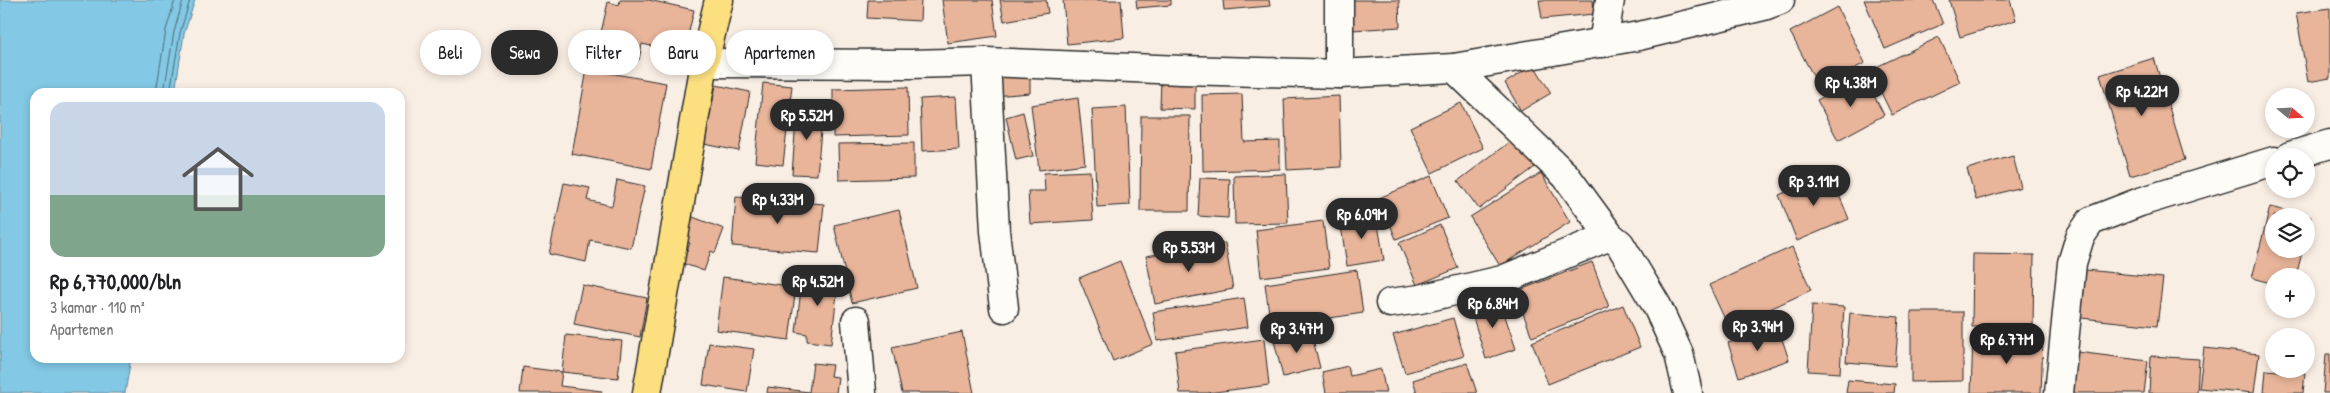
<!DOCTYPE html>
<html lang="id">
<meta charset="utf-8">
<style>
body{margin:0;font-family:"Patrick Hand",sans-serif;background:#f6f6f6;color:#202124;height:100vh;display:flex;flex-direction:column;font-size:19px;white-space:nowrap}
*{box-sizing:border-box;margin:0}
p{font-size:16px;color:#757577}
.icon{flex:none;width:28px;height:28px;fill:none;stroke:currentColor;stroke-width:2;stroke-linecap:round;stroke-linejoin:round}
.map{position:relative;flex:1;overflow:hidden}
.side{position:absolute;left:30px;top:88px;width:375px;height:275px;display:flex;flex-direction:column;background:#fff;border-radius:15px;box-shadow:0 2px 8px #0003}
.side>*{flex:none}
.banner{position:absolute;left:420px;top:30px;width:475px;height:45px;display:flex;gap:10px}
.needle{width:32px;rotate:109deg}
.controls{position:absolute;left:2265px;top:88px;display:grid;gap:10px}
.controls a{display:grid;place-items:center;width:50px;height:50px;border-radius:50%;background:#fff;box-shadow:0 2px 8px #0003;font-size:25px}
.price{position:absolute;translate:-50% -42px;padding:0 11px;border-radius:18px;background:#2b2b2b;color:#fff;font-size:16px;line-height:32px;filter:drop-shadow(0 1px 2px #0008)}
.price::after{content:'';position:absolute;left:50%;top:30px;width:15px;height:11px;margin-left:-8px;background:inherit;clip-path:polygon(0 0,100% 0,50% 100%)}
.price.selected{background:#222;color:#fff}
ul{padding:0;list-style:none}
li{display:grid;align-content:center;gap:10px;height:265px;padding:0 20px}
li+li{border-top:1px solid #e0e0e0}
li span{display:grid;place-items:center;height:155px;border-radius:15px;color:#555}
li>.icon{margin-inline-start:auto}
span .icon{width:90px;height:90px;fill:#fffc;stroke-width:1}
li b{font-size:21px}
.tag{padding:0 18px;border-radius:22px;background:#fff;box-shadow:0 2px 8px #0003;font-size:18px;line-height:45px}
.tag.selected{background:#2b2b2b;color:#fff}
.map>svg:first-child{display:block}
</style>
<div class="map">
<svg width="2330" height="393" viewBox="0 0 2330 393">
<rect width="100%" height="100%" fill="#f9eee4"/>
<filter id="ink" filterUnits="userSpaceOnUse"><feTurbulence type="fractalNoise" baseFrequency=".02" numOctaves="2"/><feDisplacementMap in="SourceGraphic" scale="10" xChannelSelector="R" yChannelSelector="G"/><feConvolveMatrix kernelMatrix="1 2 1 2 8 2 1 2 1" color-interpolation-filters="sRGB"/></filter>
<g filter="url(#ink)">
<polygon fill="#83c8e5" stroke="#60899b" points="0,0 195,0 184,34 175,92 35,92 35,358 131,358 125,393 0,393"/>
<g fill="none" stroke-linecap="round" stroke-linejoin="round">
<g stroke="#4e6a75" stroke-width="1">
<polyline points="156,92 166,30 175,0"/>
<polyline points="164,92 174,32 183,0"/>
<polyline points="170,92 180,33 190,0"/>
</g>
</g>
<g fill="#e8b49a" stroke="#2b2b2b">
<polygon points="620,0 649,0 694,10 684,53 642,44 639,60 597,50 608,2 619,5"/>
<polygon points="868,0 921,0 920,21 867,18"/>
<polygon points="942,0 992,0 997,36 948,43"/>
<polygon points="1000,0 1046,0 1048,13 1004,21"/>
<polygon points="1063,0 1121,0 1124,38 1067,44"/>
<polygon points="1136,0 1171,0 1171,5 1137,8"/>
<polygon points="1223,0 1269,0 1270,6 1224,10"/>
<polygon points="1350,0 1399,0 1400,27 1352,30"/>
<polygon points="1539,0 1593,0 1594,14 1542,19"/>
<polygon points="1864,0 1933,0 1943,24 1885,49"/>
<polygon points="1949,0 2010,0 2016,20 1960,37"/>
<polygon points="1837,7 1865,63 1819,87 1790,32"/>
<polygon points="2330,8 2330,78 2308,82 2296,13"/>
<polygon points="1939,37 1960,82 1892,115 1870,70"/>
<polygon points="2154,58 2185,160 2130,176 2100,75"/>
<polygon points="1534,65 1551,93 1521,111 1505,83"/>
<polygon points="587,69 666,83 651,169 572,154"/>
<polygon points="1030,76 1030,93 994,96 993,78"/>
<polygon points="1864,76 1884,115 1838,140 1817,100"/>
<polygon points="1161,78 1195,78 1195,109 1160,108"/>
<polygon points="763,83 792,86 783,165 755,162"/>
<polygon points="716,85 750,92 739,151 704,144"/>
<polygon points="908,87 909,135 833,137 833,89"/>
<polygon points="1242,94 1244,142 1280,141 1280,169 1203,171 1202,95"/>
<polygon points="1339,96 1341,167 1287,170 1284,99"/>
<polygon points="956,97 959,149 922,151 920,99"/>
<polygon points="1078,98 1085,164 1039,170 1031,105"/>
<polygon points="1461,103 1483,148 1432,173 1410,127"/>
<polygon points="797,106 823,108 817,175 792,174"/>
<polygon points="1126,107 1130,205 1097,207 1092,109"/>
<polygon points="1023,112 1033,156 1016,160 1006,117"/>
<polygon points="1141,116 1190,116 1189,211 1140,211"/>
<polygon points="1513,139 1535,167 1479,209 1458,181"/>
<polygon points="914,143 914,178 839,180 838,144"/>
<polygon points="2013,156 2021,187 1976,200 1967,169"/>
<polygon points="1090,171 1093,220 1030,224 1028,191 1045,191 1044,173"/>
<polygon points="1541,173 1570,222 1500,266 1470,217"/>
<polygon points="1830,173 1849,219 1797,241 1779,195"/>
<polygon points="1286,174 1288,223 1235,224 1234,176"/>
<polygon points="1431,176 1448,218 1396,239 1379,198"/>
<polygon points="1200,178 1230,179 1228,218 1198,216"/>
<polygon points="617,180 645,186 631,248 590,240 586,262 549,254 564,183 590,188 587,200 612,206"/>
<polygon points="736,197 824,204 819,253 732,246"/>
<polygon points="2270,207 2311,217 2306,236 2306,216 2274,216 2274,249 2303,249 2296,276 2274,276 2274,284 2252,278"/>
<polygon points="899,210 917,288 852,303 834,225"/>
<polygon points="1376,213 1384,260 1347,266 1340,219"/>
<polygon points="693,217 724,229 715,253 711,251 704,271 682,263 690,243 685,241"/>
<polygon points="1323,221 1329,268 1261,277 1256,230"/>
<polygon points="1440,225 1458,268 1417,285 1399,243"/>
<polygon points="1225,243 1233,289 1155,304 1146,256"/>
<polygon points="1792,247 1811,290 1729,328 1709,285"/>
<polygon points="1973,254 2034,255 2033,327 1972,327"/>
<polygon points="1120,261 1153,344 1113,361 1079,278"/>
<polygon points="1592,262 1609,307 1532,337 1515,292"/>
<polygon points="1357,270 1363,313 1271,327 1265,284"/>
<polygon points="2086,270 2163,278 2157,326 2081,318"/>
<polygon points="803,272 839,277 831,344 807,341 807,334 796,332"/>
<polygon points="723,277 796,287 789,340 716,330"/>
<polygon points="582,285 647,298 640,337 574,324"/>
<polygon points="1244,298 1248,327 1157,341 1153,312"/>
<polygon points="1499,298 1516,349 1486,359 1470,308"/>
<polygon points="1623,305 1640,347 1548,384 1532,342"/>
<polygon points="1812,305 1844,307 1840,373 1808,371"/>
<polygon points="1911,312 1963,312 1963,381 1911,382"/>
<polygon points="1850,313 1899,317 1895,366 1846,362"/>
<polygon points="1453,318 1464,356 1405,373 1393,335"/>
<polygon points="1778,327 1789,360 1739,377 1728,343"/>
<polygon points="1311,331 1320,368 1283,377 1274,341"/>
<polygon points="962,332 974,393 902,393 892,347"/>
<polygon points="566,335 622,341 618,378 562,372"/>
<polygon points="1973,337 2043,339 2041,393 1971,393"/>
<polygon points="1264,339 1269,385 1207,393 1180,393 1175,351"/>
<polygon points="709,343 754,349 747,392 703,385"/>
<polygon points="2204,348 2259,354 2254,393 2199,388"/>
<polygon points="2069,351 2148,361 2144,393 2064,393"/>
<polygon points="2326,354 2330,354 2330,393 2323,393"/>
<polygon points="2151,356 2199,359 2197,393 2149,393"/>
<polygon points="813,363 832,365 830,376 838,377 836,393 767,393 768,387 809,392"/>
<polygon points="1467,363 1477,393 1417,393 1413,380"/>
<polygon points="1348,366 1350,376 1381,369 1386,393 1326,393 1322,372"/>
<polygon points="523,367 562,372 560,386 602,391 601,393 520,393"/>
<polygon points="2266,370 2305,373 2303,393 2264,393"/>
<polygon points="1848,380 1895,384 1894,393 1846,393"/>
</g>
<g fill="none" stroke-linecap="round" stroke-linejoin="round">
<defs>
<g id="minor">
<polyline points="1339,0 1339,74"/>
<polyline points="1603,43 1610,0"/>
<polyline points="986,62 995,231 1004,308"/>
<polyline points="704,63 910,64 986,62 1181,70 1339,74 1454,68 1639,36 1764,6 1780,0"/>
<polyline points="1454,68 1566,176 1610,236 1620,244 1657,306 1679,354 1688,393"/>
<polyline points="2290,156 2330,144"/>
<polyline points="1390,303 1420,299 1502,280 1610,236"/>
<polyline points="856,321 862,393"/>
<polyline points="2059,393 2072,263 2080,237 2091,221 2140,202 2274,161"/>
</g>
<polyline id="trunk" points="647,393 704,63 719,0"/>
</defs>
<use href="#minor" stroke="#2b2b2b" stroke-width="31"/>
<use href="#trunk" stroke="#2b2b2b" stroke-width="31"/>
<use href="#minor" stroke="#fdfcf7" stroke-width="28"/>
<use href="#trunk" stroke="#fce080" stroke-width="28"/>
</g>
</g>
</svg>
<div class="controls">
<a><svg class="needle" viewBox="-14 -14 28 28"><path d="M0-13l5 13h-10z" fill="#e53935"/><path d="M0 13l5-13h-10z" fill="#757577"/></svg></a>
<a><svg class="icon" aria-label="locate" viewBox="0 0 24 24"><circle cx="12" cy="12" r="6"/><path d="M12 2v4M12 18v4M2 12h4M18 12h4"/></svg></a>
<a><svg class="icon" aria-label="layers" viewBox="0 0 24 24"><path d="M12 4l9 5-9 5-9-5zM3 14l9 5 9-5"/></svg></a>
<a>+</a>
<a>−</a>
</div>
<b class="price" style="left:1851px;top:108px">Rp 4.38M</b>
<b class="price" style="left:2142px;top:117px">Rp 4.22M</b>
<b class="price" style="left:807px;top:141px">Rp 5.52M</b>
<b class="price" style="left:1814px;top:207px">Rp 3.11M</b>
<b class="price" style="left:778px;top:225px">Rp 4.33M</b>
<b class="price" style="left:1362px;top:240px">Rp 6.09M</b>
<b class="price" style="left:1189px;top:273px">Rp 5.53M</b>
<b class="price" style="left:818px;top:307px">Rp 4.52M</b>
<b class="price" style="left:1493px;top:329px">Rp 6.84M</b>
<b class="price" style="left:1758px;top:352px">Rp 3.94M</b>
<b class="price" style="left:1297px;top:354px">Rp 3.47M</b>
<b class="price selected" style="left:2007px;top:365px">Rp 6.77M</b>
<div class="banner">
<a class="tag">Beli</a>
<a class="tag selected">Sewa</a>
<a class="tag">Filter</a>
<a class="tag">Baru</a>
<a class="tag">Apartemen</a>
</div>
<section class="side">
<ul>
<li><span style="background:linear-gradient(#c9d6e8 60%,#7fa58c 0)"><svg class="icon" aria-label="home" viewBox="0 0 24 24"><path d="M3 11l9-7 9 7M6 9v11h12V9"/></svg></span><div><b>Rp 6,770,000/bln</b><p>3 kamar · 110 m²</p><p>Apartemen</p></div></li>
</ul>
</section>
</div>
